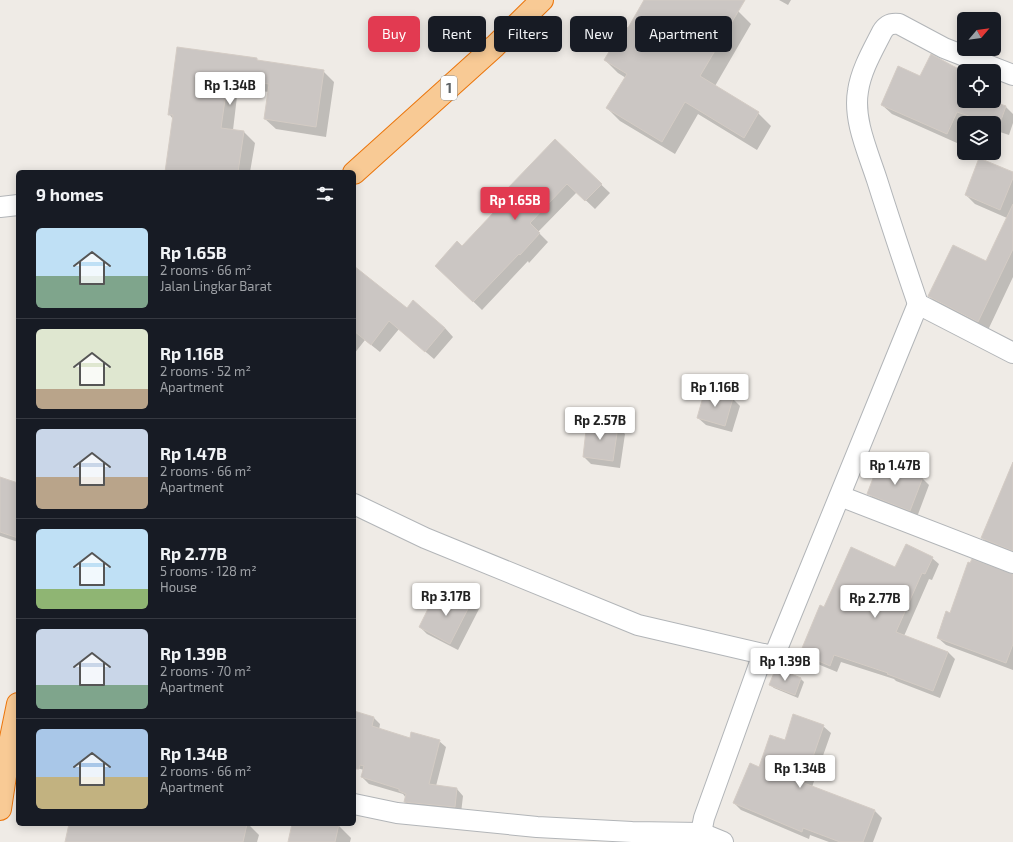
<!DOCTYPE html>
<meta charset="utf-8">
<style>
body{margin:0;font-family:"Exo 2",sans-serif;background:#242831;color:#f1f3f6;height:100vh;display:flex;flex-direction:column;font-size:15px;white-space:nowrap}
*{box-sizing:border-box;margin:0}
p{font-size:13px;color:#9ea1a6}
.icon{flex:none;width:22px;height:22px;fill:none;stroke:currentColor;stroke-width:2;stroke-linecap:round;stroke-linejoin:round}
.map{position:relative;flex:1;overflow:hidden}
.drawer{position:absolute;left:16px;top:170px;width:340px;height:656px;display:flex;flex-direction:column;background:#171b24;border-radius:6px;box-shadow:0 2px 10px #0003}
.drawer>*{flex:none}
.guide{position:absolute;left:368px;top:16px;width:380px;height:36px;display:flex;gap:8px}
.needle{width:26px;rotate:61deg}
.fabs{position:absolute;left:957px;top:12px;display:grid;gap:8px}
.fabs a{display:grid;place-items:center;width:44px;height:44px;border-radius:6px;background:#171b24;box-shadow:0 2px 10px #0003;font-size:20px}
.price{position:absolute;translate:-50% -34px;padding:0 9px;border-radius:4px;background:#fff;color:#222;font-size:13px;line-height:26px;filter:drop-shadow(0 1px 2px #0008)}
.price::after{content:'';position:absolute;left:50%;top:24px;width:12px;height:9px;margin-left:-6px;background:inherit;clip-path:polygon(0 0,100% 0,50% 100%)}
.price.current{background:#e23a51;color:#fff}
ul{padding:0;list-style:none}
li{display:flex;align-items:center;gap:12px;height:100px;padding:0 20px}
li+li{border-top:1px solid #363941}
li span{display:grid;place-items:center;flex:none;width:112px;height:80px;border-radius:6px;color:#555}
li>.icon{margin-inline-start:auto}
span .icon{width:48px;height:48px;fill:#fffc;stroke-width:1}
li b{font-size:17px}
h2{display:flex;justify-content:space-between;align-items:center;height:48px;padding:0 20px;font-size:17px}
.tag{padding:0 14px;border-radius:6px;background:#171b24;box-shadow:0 2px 10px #0003;font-size:14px;line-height:36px}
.tag.current{background:#e23a51;color:#fff}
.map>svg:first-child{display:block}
</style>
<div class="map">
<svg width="1013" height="842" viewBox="0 0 1013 842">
<rect width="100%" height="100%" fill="#efebe6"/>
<g fill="#0003">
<polygon points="645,0 720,0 738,11 751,24 715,86 758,113 771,126 757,150 698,114 675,154 620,121 607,108 626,78 618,73 605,60 628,29"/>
<polygon points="779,0 791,0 788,5"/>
<polygon points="178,48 259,62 323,71 334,82 326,137 276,129 265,119 269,92 238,88 233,130 244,132 255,143 250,172 166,172 173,119 169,114"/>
<polygon points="964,73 964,101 988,101 1006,107 1013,114 1013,123 1009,135 994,130 994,123 974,123 967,121 966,123 964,123 964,127 957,143 892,114 882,105 920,77"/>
<polygon points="555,141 610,193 595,209 577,192 538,232 548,242 529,263 528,261 482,310 445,274 462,247 513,193"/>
<polygon points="1013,173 1013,277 988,330 938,305 929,296 987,263 1007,218 975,204 966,195"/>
<polygon points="354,267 407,309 445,328 453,337 434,359 399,329 380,352 365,340 354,354"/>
<polygon points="732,398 740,406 732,432 706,425 698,418"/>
<polygon points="618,427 625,434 620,468 591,464 584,457"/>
<polygon points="1013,462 1013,555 990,546 982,538"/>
<polygon points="0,478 18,484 18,542 0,536"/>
<polygon points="922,478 929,485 917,517 876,501 869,494"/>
<polygon points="932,558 939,564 932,580 929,579 904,636 948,652 955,659 940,698 896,681 894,679 841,662 837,672 808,660 801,653 825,608 895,568"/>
<polygon points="1013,575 1013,670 946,645 938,638 951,614"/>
<polygon points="450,591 472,602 479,609 458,650 427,634 420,627 442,607"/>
<polygon points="776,669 801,679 804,682 798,698 774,688 770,685"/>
<polygon points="354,712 374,718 380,724 379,730 411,739 439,741 446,747 436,786 457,789 463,796 461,813 412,808 405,802 406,798 403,794 369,784 362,777 364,770 354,767"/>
<polygon points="823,726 831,733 812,787 875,811 882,818 873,842 829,842 810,835 809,839 741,810 734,803 760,768 785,741"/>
<polygon points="70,824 248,824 259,835 257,842 66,842"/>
<polygon points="293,824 329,824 339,826 351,838 350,842 289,842"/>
</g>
<g fill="#cbc6c3" stroke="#d4ccc5">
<polygon points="644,0 745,0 700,76 759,112 744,138 685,102 662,142 606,108 627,74 604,60 625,26 628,28"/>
<polygon points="177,47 257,58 257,60 324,70 316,127 264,119 269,84 228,78 221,128 244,131 238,172 165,172 173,115 168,115"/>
<polygon points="931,54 964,72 964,101 991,101 1006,106 999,126 957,112 947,134 881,105 898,66 920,76"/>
<polygon points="555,139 602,184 585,201 567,184 530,223 540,233 520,255 519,254 473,302 435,266 457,241 462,246 512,193 507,189"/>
<polygon points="979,158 1013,172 1013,178 1000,210 965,195"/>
<polygon points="1013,204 1013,249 978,322 928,296 953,245 986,261"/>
<polygon points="354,266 407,308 413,300 445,328 425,352 389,321 371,345 354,331"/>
<polygon points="705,390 733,398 725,426 697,418"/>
<polygon points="587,421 618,426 613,461 583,457"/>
<polygon points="880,460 923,477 910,511 867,494"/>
<polygon points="1013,462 1013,551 981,538"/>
<polygon points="0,477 18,483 18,538 0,532"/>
<polygon points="906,544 933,557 925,574 922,573 896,632 948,652 933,691 887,674 888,673 834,655 830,666 800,653 820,605 824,607 851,547 895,567"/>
<polygon points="972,559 1013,574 1013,644 1006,663 937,638 946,611 950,613 968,562 970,563"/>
<polygon points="450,590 472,601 450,644 419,627 432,601 441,606"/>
<polygon points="776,668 801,678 795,695 769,685"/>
<polygon points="354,711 374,717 372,726 410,738 411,732 440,740 429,784 457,788 455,807 404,802 406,794 399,791 399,789 361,777 364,766 360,765 359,769 354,769"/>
<polygon points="793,714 824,725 804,783 875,810 863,842 840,842 803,828 802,832 733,803 750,763 759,767 770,735 785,740"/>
<polygon points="69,824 247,824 243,842 65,842"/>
<polygon points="292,824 339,824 335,842 288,842"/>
</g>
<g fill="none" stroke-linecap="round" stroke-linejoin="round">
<defs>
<g id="street">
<path d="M1013,75L944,48L899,24C891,23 886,25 882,32C873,50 861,70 858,91C853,120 868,152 877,180C890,221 904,263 918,304L1013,353"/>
<polyline points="0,207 18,205"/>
<polyline points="840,496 1013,563"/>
<polyline points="354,504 425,538 638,625 763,654 704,818 701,833"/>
<polyline points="763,654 767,655 775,653 777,649 918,304"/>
<polyline points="354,804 397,813 537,827 632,832 701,833 723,842"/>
</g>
<g id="highway">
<polyline points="354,173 495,46 542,0"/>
<polyline points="0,809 10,743 18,704"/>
</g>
</defs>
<use href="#street" stroke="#b2b5b8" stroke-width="22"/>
<use href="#highway" stroke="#eb750b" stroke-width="24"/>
<use href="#street" stroke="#fff" stroke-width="20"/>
<use href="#highway" stroke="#f8ca95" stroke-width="22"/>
</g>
<g text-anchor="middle" stroke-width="3.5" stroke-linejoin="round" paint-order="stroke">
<rect fill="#fff" stroke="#8e9294" stroke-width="1" x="441" y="76" width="16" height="24" rx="3"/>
<g font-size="14" font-weight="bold" fill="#5e6366">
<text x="449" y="93">1</text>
</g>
</g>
</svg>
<div class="fabs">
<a><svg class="needle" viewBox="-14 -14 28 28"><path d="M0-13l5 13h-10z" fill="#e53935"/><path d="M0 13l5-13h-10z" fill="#9ea1a6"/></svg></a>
<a><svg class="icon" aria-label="locate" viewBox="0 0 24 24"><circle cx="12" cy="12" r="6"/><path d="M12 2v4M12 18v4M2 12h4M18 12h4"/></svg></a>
<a><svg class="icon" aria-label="layers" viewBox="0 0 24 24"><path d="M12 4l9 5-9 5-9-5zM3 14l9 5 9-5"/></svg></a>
</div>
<b class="price" style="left:230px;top:106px">Rp 1.34B</b>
<b class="price current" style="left:515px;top:221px">Rp 1.65B</b>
<b class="price" style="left:715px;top:408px">Rp 1.16B</b>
<b class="price" style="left:600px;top:441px">Rp 2.57B</b>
<b class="price" style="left:895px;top:486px">Rp 1.47B</b>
<b class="price" style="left:446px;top:617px">Rp 3.17B</b>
<b class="price" style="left:875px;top:619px">Rp 2.77B</b>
<b class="price" style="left:785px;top:682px">Rp 1.39B</b>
<b class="price" style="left:800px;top:789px">Rp 1.34B</b>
<div class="guide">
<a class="tag current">Buy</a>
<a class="tag">Rent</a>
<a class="tag">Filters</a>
<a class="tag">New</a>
<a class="tag">Apartment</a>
</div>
<section class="drawer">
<h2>9 homes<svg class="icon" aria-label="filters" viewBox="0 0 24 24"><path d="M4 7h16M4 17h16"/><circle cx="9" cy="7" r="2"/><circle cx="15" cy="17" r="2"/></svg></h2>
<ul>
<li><span style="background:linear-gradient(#bfe0f5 60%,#7fa58c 0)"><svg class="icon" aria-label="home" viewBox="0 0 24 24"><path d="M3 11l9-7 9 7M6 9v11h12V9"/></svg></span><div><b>Rp 1.65B</b><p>2 rooms · 66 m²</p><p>Jalan Lingkar Barat</p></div></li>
<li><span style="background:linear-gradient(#dfe7d0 75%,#b9a48a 0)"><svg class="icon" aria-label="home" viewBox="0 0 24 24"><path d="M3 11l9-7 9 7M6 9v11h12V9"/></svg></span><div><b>Rp 1.16B</b><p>2 rooms · 52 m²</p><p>Apartment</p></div></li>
<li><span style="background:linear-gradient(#c9d6e8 60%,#b9a48a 0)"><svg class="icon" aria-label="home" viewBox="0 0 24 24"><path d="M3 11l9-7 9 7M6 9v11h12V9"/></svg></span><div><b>Rp 1.47B</b><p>2 rooms · 66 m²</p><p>Apartment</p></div></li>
<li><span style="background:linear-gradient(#bfe0f5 75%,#8fb573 0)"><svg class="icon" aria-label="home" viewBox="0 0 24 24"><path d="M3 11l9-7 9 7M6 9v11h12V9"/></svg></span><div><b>Rp 2.77B</b><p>5 rooms · 128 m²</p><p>House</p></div></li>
<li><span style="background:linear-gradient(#c9d6e8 70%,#7fa58c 0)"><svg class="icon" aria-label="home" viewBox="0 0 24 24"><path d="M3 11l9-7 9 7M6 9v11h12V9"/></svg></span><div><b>Rp 1.39B</b><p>2 rooms · 70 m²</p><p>Apartment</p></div></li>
<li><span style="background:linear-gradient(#a9c7e8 60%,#c2b280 0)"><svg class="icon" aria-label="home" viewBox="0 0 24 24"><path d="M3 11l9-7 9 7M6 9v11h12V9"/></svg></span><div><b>Rp 1.34B</b><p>2 rooms · 66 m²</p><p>Apartment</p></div></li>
</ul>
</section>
</div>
